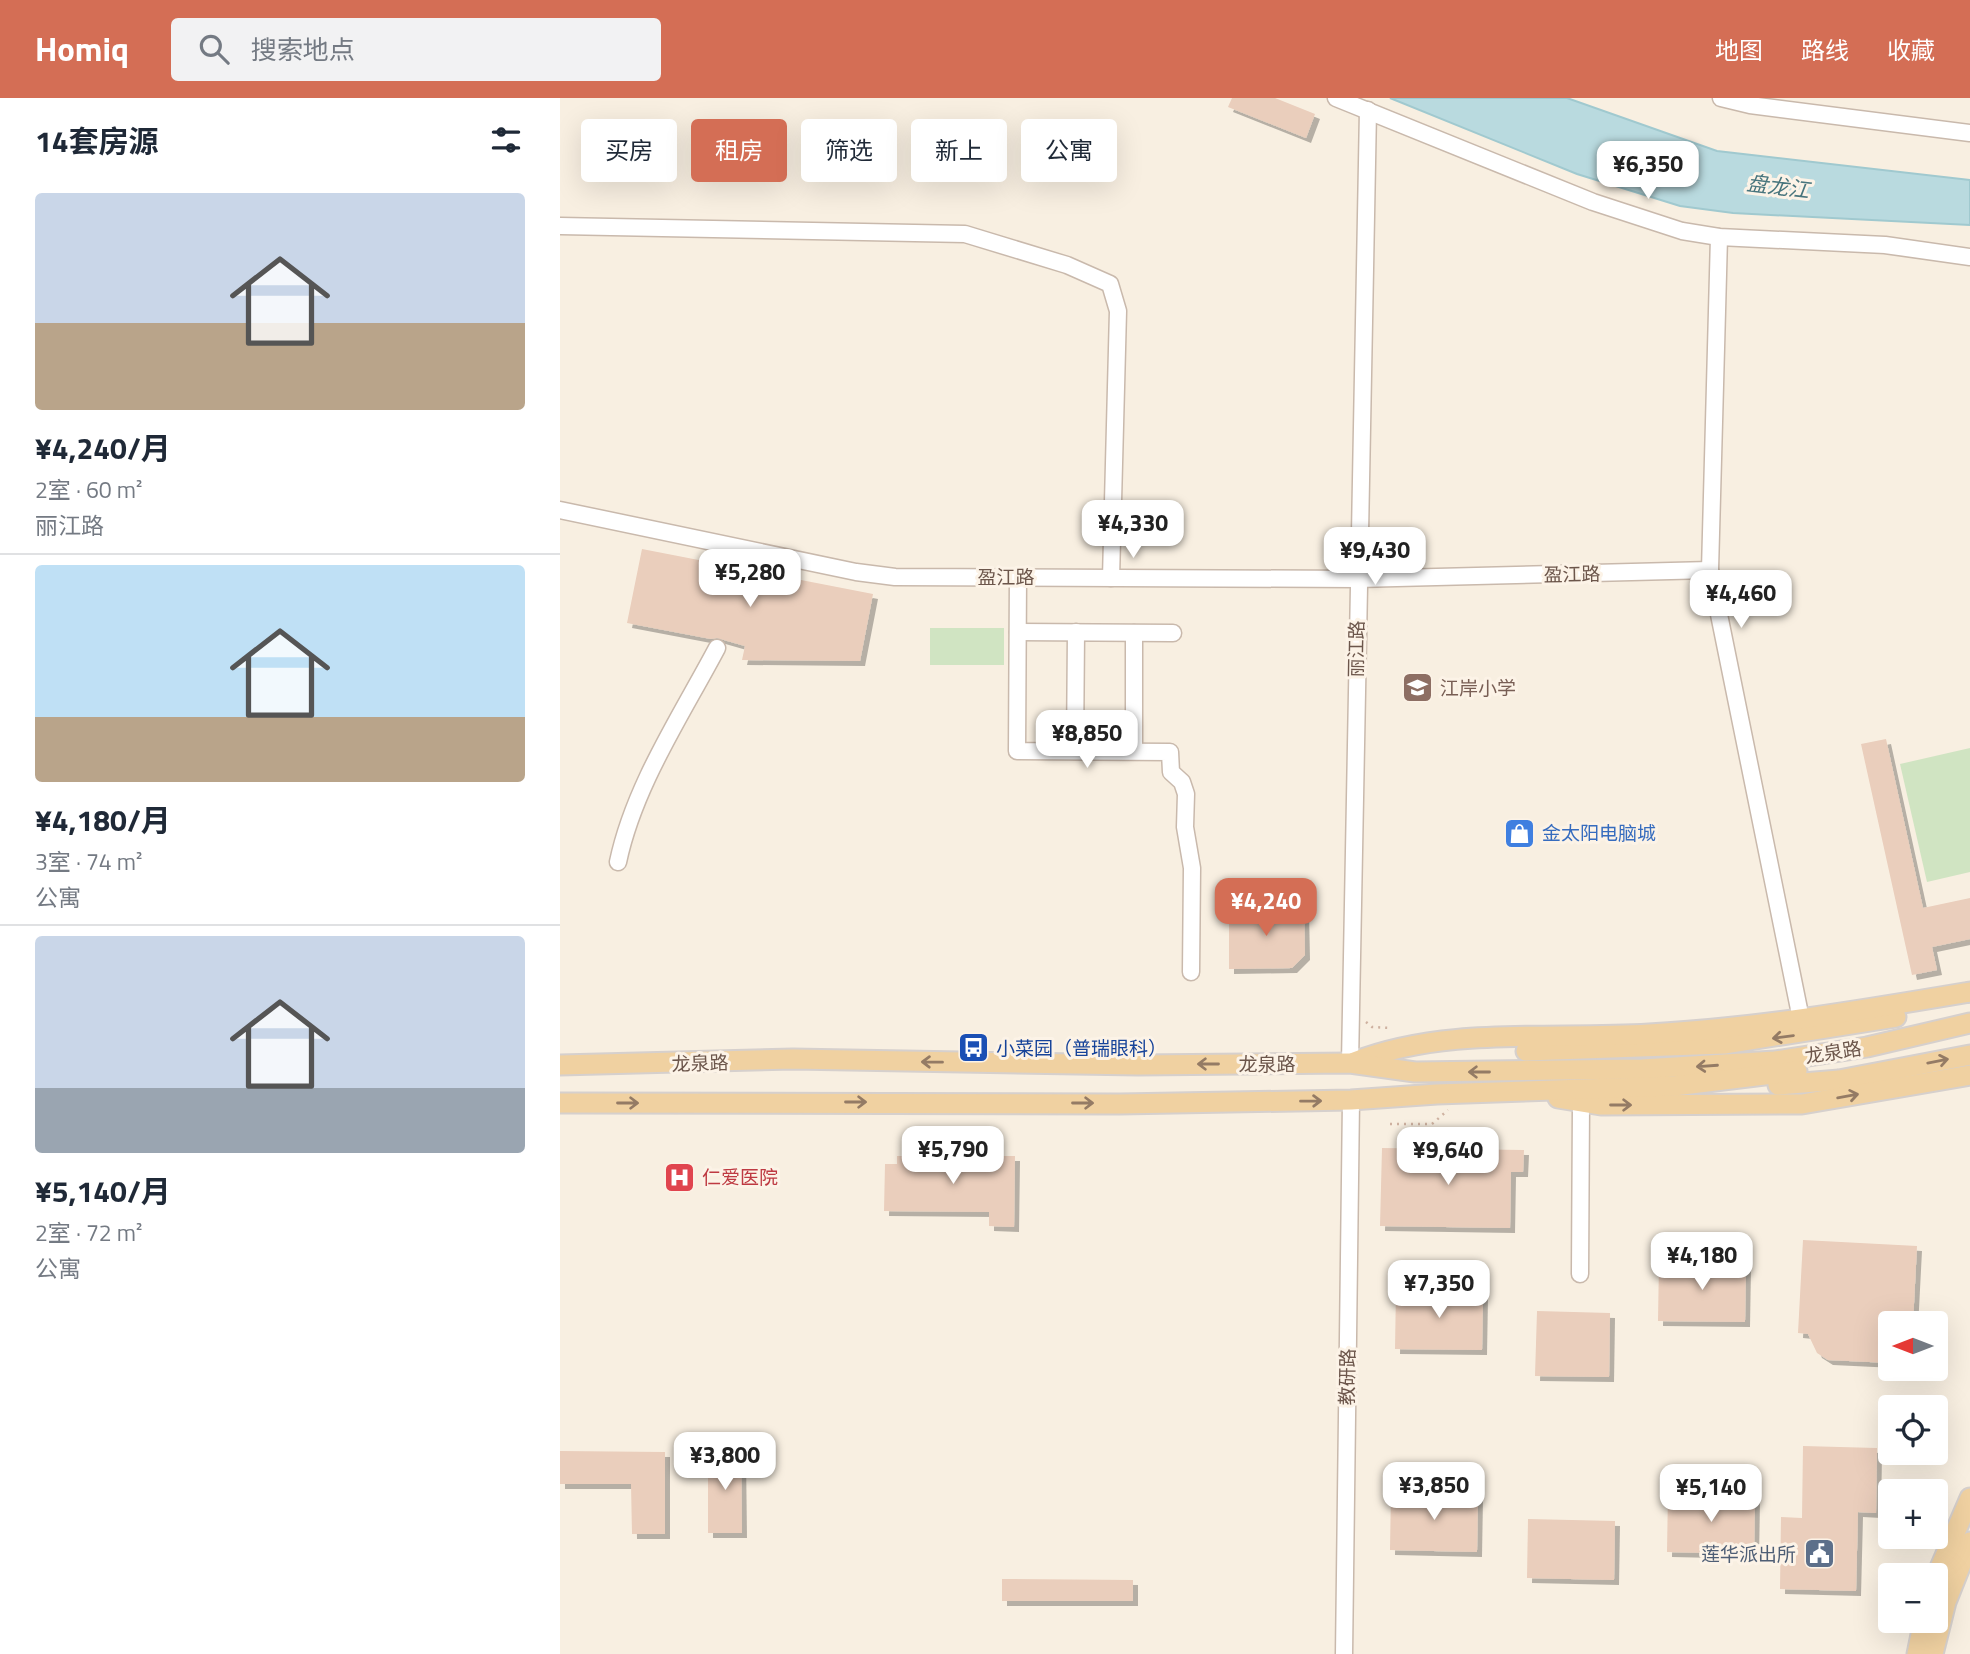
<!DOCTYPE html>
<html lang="zh">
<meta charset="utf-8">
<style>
body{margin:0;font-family:"Titillium Web","Noto Sans SC",sans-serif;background:#f2f2f3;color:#1f2937;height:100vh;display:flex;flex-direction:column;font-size:26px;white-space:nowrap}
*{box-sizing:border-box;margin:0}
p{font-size:23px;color:#747a83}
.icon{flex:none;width:38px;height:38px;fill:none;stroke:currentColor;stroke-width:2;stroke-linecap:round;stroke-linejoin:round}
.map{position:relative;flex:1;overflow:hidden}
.drawer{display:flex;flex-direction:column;background:#fff;width:560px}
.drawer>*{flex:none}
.top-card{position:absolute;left:21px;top:21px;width:665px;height:63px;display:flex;gap:14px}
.needle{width:46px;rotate:270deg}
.controls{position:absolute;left:1318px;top:1213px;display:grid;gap:14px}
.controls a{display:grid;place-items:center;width:70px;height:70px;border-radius:7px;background:#fff;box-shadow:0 7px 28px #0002;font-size:35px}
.price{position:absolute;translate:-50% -60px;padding:0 16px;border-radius:14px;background:#fff;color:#222;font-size:23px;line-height:46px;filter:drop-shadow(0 2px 4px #0008)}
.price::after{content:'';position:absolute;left:50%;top:42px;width:21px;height:16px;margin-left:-10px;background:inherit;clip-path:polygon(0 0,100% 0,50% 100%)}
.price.on{background:#d46e55;color:#fff}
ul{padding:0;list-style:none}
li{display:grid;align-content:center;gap:14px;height:371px;padding:0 35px}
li+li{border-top:2px solid #e0e1e3}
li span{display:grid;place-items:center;height:217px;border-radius:7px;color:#555}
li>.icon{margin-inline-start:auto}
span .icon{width:126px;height:126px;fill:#fffc;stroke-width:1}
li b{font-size:30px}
h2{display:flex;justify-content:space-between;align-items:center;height:84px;padding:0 35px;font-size:30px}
.pill{padding:0 24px;border-radius:7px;background:#fff;box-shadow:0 7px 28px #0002;font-size:24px;line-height:63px}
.pill.on{background:#d46e55;color:#fff}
header{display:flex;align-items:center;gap:42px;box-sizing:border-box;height:98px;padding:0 35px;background:#d46e55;color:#fff}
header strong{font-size:33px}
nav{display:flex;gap:38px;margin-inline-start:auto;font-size:24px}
.search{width:490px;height:63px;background:#f2f2f3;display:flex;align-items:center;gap:18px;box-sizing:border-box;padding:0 24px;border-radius:7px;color:#747a83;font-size:26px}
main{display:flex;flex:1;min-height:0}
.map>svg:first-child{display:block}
</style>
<header>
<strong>Homiq</strong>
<div class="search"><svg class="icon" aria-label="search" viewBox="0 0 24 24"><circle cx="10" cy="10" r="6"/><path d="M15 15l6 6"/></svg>搜索地点</div>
<nav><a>地图</a><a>路线</a><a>收藏</a></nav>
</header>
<main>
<section class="drawer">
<h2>14套房源<svg class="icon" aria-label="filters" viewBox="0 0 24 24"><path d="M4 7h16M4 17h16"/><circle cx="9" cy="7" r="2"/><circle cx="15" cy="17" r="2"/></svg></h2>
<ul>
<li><span style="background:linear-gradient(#c9d6e8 60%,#b9a48a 0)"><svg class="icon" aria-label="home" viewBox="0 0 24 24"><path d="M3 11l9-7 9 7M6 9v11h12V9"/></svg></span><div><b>¥4,240/月</b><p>2室 · 60 m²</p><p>丽江路</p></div></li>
<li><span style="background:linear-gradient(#bfe0f5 70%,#b9a48a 0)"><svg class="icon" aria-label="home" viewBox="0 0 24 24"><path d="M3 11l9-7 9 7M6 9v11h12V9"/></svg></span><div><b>¥4,180/月</b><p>3室 · 74 m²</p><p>公寓</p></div></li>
<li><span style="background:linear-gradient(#c9d6e8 70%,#9aa5b1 0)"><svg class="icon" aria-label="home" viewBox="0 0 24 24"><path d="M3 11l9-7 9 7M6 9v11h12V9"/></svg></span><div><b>¥5,140/月</b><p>2室 · 72 m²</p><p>公寓</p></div></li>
</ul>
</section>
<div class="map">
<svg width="1410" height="1556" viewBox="0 0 1410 1556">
<defs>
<filter id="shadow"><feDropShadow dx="5" dy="5" stdDeviation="0" flood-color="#0004"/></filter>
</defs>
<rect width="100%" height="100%" fill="#f8efe1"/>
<g fill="#d0e4c2">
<rect x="370" y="530" width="74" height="37"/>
<polygon points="1410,650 1410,774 1367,784 1340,666"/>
</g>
<polygon fill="#b9dadf" stroke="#a0c9cf" stroke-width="2" points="830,0 1007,0 1157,53 1410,82 1410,127 1173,115 1120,108 1017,76"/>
<g fill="#eacebc" filter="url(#shadow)">
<polygon points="672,0 715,0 755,16 746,40 668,9"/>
<polygon points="82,451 313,496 300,563 182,562 185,548 157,540 151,541 67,525"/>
<polygon points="1326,641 1363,810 1410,800 1410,841 1372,849 1377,872 1352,877 1301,646"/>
<polygon points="744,809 745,857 732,870 669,871 669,810"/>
<polygon points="822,1050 964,1052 963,1074 951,1074 950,1130 820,1128"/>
<polygon points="337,1058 455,1058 454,1129 429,1128 429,1114 324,1113 325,1066 337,1066"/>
<polygon points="1243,1142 1357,1148 1353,1225 1330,1225 1330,1265 1268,1262 1257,1255 1248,1236 1238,1235"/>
<polygon points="1099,1164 1186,1165 1185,1224 1098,1223"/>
<polygon points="836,1192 923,1194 922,1252 835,1251"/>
<polygon points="977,1213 1050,1215 1049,1279 975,1278"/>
<polygon points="1243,1348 1317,1350 1316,1415 1298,1414 1296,1493 1220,1491 1221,1419 1242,1420"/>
<polygon points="148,1352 181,1352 182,1435 148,1435"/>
<polygon points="0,1353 105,1354 105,1436 72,1436 71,1386 0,1386"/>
<polygon points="831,1393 918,1395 917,1454 830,1452"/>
<polygon points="1108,1395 1195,1397 1194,1456 1107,1454"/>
<polygon points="968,1421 1055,1423 1054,1482 967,1480"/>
<polygon points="442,1481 573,1482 573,1503 442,1503"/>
</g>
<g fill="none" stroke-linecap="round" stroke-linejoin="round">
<defs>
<g id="minor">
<polyline points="776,0 1033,104 1122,133 1159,139 1325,147 1410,159"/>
<polyline points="1161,0 1190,7 1410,35"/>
<polyline points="0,128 405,136 507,167 550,186 558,213 551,480"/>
<polyline points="1159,139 1150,472 1241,921"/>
<polyline points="0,412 296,474 335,479 797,481 1150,472"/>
<polyline points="458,478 457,653 610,654 611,674 622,684 626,696 625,729 632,770 631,874"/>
<polyline points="458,534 613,535"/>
<polyline points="515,653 516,534"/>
<polyline points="574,653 574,535"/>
<path d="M58,764C74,688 121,618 157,550"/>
<polyline points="790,965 808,12"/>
<polyline points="1020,1176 1021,1005"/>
<polyline points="784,1556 791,1002"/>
</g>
<g id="major">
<polyline points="966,953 1164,946 1336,919"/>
<path d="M794,964C886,928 992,942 1089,936C1197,930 1303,912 1410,894"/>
<polyline points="0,967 233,961 578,967 790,965 855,974 1082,971 1215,963 1307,949 1410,925"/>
<polyline points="1218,987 1279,982 1410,957"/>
<polyline points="998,1000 1041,1007 1242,1006 1410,977"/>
<polyline points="0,1005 560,1006 791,1002 877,996 1114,988 1237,973"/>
<polyline points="1376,1479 1410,1400"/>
<polyline points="1357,1556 1364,1522"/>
<polyline points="1373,1556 1386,1504 1410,1444"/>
</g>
</defs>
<use href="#minor" stroke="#c9b9ac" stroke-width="19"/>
<use href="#major" stroke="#d6d0cd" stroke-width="23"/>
<g stroke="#ceb1a0" stroke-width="2.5" stroke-dasharray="2 5" stroke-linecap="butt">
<polyline points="806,924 812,929 830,930"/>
<polyline points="830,1026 872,1026 888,1012"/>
</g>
<use href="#minor" stroke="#fff" stroke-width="16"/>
<use href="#major" stroke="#f0d1a1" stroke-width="19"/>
</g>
<defs><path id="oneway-shaft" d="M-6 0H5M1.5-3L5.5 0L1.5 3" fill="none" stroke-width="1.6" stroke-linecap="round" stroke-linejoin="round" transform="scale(1.75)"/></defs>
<g stroke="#947b65">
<use href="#oneway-shaft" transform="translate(1223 939) rotate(172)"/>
<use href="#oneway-shaft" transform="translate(1378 963) rotate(-11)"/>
<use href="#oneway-shaft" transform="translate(372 964) rotate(-179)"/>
<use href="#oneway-shaft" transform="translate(648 966) rotate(180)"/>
<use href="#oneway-shaft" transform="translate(1147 968) rotate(176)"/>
<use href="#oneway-shaft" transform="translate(919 974) rotate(180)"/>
<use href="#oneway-shaft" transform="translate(1288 998) rotate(-10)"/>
<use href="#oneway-shaft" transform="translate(751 1003) rotate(-1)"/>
<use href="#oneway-shaft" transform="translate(296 1004)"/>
<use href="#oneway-shaft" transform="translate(68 1005)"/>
<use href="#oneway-shaft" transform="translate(523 1005)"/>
<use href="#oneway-shaft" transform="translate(1061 1007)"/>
</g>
<defs>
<symbol id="school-square" viewBox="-11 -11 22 22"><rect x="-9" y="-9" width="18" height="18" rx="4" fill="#8d6e63" stroke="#fcf3e7"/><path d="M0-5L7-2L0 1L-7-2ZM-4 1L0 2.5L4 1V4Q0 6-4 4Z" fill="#fff"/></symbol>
<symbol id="shop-square" viewBox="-11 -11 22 22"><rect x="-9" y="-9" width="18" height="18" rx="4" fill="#3f7fe0" stroke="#fcf3e7"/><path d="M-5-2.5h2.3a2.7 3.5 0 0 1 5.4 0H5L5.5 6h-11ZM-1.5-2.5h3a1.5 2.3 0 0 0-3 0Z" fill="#fff"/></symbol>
<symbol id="bus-square" viewBox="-11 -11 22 22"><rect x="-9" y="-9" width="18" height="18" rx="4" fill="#1a4fb4" stroke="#fcf3e7"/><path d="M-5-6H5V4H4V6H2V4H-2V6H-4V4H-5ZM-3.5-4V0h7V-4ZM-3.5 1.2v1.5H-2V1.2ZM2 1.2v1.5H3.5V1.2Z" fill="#fff"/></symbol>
<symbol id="hospital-square" viewBox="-11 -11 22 22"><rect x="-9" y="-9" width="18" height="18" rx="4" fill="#e0444e" stroke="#fcf3e7"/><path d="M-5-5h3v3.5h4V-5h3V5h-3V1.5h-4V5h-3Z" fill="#fff"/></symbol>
<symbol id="civic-square" viewBox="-11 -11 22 22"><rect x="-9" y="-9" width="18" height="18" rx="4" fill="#5c6f8a" stroke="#fcf3e7"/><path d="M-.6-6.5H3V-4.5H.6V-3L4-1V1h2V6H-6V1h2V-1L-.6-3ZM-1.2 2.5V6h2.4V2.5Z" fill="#fff"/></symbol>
</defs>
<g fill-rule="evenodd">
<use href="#school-square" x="840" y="572" width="35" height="35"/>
<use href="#shop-square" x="942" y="718" width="35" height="35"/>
<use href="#bus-square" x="396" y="932" width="35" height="35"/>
<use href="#hospital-square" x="102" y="1062" width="35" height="35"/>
<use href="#civic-square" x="1242" y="1438" width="35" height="35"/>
</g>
<g text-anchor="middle" stroke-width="6" stroke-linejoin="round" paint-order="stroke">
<g font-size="19" fill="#6c564b" stroke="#fcf3e7">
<text transform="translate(1012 476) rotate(-1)" y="7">盈江路</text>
<text x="446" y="486">盈江路</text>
<text transform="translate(796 551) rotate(-89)" y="7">丽江路</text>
<text transform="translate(1273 954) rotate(-9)" y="7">龙泉路</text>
<text transform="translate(140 965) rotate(-2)" y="7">龙泉路</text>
<text x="707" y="973">龙泉路</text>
<text transform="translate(787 1279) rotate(-89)" y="7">教研路</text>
</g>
<g font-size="19" fill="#785e54" stroke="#fcf3e7" text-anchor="start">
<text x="880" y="597">江岸小学</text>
</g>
<g font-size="19" fill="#366cbe" stroke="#fcf3e7" text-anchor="start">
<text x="982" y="742">金太阳电脑城</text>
</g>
<g font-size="19" fill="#164399" stroke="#fcf3e7" text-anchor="start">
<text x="436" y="957">小菜园（普瑞眼科）</text>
</g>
<g font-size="19" fill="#be3a42" stroke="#fcf3e7" text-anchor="start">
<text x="142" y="1086">仁爱医院</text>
</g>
<g font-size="19" fill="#4e5e75" stroke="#fcf3e7" text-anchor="end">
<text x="1236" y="1463">莲华派出所</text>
</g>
<g font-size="21" font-style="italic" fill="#48757d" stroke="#fcf3e7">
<text transform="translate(1218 89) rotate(7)" y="7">盘龙江</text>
</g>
</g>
</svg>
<div class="controls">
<a><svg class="needle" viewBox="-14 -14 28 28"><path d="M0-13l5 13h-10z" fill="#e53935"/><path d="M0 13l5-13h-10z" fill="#747a83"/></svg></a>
<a><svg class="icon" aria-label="locate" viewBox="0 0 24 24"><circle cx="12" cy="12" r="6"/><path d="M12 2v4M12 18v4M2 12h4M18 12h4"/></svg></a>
<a>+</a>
<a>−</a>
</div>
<b class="price" style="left:1088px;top:103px">¥6,350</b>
<b class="price" style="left:573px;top:462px">¥4,330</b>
<b class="price" style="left:815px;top:489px">¥9,430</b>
<b class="price" style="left:190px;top:511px">¥5,280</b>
<b class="price" style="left:1181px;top:532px">¥4,460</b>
<b class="price" style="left:527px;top:672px">¥8,850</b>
<b class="price on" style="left:706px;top:840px">¥4,240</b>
<b class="price" style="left:393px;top:1088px">¥5,790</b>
<b class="price" style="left:888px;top:1089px">¥9,640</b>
<b class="price" style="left:1142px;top:1194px">¥4,180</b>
<b class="price" style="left:879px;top:1222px">¥7,350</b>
<b class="price" style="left:165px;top:1394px">¥3,800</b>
<b class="price" style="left:874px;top:1424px">¥3,850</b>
<b class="price" style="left:1151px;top:1426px">¥5,140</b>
<div class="top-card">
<a class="pill">买房</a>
<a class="pill on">租房</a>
<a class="pill">筛选</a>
<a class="pill">新上</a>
<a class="pill">公寓</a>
</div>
</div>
</main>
